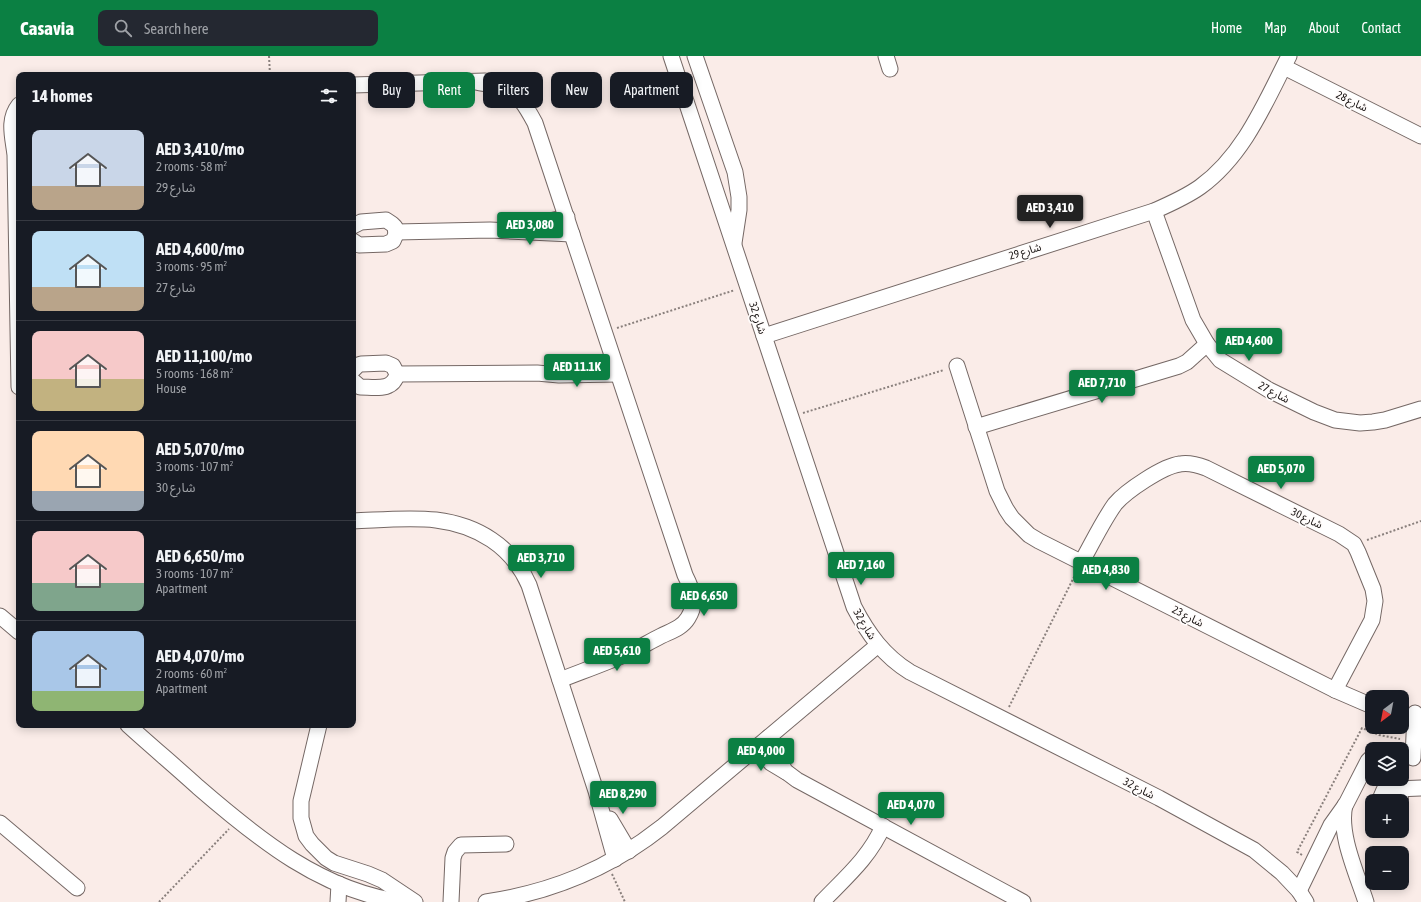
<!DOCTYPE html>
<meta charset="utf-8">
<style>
body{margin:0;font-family:"Asap Condensed","Noto Sans Arabic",sans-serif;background:#242831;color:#f1f3f6;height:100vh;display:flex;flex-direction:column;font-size:15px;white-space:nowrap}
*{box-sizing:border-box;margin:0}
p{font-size:13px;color:#9ea1a6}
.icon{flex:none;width:22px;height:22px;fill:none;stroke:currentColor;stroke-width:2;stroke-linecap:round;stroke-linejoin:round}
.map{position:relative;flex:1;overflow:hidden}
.drawer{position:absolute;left:16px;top:16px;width:340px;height:656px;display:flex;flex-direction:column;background:#171b24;border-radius:8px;box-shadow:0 2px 10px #0003}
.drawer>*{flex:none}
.top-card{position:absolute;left:368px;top:16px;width:380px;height:36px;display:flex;gap:8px}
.needle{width:26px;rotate:212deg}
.fabs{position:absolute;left:1365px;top:634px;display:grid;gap:8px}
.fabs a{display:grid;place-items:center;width:44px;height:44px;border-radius:8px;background:#171b24;box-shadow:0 2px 10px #0003;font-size:20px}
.price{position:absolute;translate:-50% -34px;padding:0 9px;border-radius:4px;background:#0b8043;color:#fff;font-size:13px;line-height:26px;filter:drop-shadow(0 1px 2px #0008)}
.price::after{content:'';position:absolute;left:50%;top:24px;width:12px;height:9px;margin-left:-6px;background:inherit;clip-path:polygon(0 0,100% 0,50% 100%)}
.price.selected{background:#222;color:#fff}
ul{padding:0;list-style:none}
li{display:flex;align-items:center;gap:12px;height:100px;padding:0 16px}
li+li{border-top:1px solid #363941}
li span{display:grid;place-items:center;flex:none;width:112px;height:80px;border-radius:8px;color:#555}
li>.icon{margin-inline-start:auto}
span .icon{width:48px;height:48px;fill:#fffc;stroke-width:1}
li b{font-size:17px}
h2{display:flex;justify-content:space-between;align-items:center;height:48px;padding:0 16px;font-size:17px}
.tag{padding:0 14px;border-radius:8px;background:#171b24;box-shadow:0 2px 10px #0003;font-size:14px;line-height:36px}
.tag.selected{background:#0b8043;color:#fff}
header{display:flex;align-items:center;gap:24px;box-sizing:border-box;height:56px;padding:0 20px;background:#0b8043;color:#fff}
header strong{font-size:19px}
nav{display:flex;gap:22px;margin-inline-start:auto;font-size:14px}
.search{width:280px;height:36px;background:#242831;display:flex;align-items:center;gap:10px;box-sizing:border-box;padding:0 14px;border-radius:8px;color:#9ea1a6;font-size:15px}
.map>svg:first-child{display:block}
</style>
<header>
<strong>Casavia</strong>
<div class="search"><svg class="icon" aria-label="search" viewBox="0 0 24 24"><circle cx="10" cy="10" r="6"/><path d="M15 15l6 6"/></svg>Search here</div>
<nav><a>Home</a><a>Map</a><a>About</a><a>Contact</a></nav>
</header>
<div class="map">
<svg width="1421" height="846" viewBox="0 0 1421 846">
<rect width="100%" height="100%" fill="#faece8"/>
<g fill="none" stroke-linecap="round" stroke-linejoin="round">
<defs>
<g id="minor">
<path d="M671,0L854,551C868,578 884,600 910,616L1159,742L1254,794L1282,817L1299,835L1306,846"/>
<polyline points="695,0 735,116 739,141 739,154 734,187"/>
<polyline points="886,0 890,13"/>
<polyline points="1284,11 1421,80"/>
<path d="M476,26C484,28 493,28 501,31C518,35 527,52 535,67L685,519C692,533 698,546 688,562C682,572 671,575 661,580C651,585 641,591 631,596C608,606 583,615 560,624"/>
<polyline points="353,29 485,25"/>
<path d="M19,49C7,64 13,81 15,99L19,331"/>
<polyline points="1154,155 1193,264 1207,288 1220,304 1269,334 1314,356 1335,364 1360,367 1373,366 1385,364 1421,353"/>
<polyline points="525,169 541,167 567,161"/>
<polyline points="353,170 361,166 386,164 392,168 395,171 396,178 393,185 386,188 359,189 353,185"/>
<polyline points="396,176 490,174 572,178"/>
<path d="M764,280L1154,155C1170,148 1186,141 1200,131C1244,99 1265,47 1289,0"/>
<polyline points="957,310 997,435 1006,453 1012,462 1029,479 1039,485 1335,634 1372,650"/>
<path d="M353,314L358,309L361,308L386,307L393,310L397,318C393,336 374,331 360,331L353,325"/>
<polyline points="397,318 537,317 559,319 618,318"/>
<polyline points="976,371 1179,310 1187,306 1207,288"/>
<path d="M353,465C380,464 409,461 436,464C477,469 512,490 529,529L596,735L615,803"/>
<path d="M1081,507C1092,488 1102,466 1115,448C1126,435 1163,410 1180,408C1189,406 1198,409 1206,412L1339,478L1354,488L1358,496L1373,533L1375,545L1372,564L1335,634"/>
<polyline points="0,560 19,576"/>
<path d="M128,669C151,690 175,710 198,731C258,783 323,836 404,846"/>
<polyline points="319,669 301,745 301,762 306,780 312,788 326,802 334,807 368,818 382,824 415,846"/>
<polyline points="769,681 785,715 797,724 1023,846"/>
<polyline points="757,690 771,707 786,716"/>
<polyline points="1413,702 1415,657"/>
<polyline points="1396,733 1421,732"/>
<path d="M1381,745V741L1384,734L1392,732C1398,734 1402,738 1400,745"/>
<path d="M1345,749C1338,777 1357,818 1366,846"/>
<polyline points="610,763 629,795"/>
<polyline points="0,767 77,832"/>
<polyline points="1299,835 1331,769 1346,748 1368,705 1372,701"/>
<polyline points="338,846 339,828"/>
<polyline points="451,846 453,802 455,796 461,789 506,788"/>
<path d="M486,846C552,836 609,813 662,771L878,589"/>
<path d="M822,846C845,822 870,801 883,770"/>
</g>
</defs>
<use href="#minor" stroke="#756865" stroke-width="17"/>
<g stroke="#8a807d" stroke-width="2" stroke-dasharray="2 2" stroke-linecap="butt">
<polyline points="269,0 270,19"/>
<polyline points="617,272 735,234"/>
<polyline points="803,357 944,314"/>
<polyline points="1367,484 1421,465"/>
<polyline points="1009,651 1075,519"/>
<polyline points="1302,799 1297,796 1362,672 1379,679 1400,683"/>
<polyline points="612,818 625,846"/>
<polyline points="159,846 229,773"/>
</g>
<use href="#minor" stroke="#fff" stroke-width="15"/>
</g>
<g text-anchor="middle" stroke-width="3.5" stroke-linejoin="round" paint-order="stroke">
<g font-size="11" fill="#161110" stroke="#fffcfb">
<text transform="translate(1352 45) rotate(26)" y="4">شارع 28</text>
<text transform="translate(1025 195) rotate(-17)" y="4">شارع 29</text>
<text transform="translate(758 262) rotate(72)" y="4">شارع 32</text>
<text transform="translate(1274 336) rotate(28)" y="4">شارع 27</text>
<text transform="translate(1307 462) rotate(26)" y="4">شارع 30</text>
<text transform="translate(1188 560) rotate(27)" y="4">شارع 23</text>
<text transform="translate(865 568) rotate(59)" y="4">شارع 32</text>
<text transform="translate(1139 732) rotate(27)" y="4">شارع 32</text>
</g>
</g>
</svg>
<div class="fabs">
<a><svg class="needle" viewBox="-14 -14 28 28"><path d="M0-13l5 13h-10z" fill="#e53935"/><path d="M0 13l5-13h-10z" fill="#9ea1a6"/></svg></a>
<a><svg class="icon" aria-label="layers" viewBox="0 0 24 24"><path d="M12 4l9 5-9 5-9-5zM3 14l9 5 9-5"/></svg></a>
<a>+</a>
<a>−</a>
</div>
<b class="price selected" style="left:1050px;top:173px">AED 3,410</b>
<b class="price" style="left:530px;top:190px">AED 3,080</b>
<b class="price" style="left:1249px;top:306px">AED 4,600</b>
<b class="price" style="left:577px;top:332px">AED 11.1K</b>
<b class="price" style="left:1102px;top:348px">AED 7,710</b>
<b class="price" style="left:1281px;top:434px">AED 5,070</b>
<b class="price" style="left:541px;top:523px">AED 3,710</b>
<b class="price" style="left:861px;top:530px">AED 7,160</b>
<b class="price" style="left:1106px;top:535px">AED 4,830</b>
<b class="price" style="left:704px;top:561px">AED 6,650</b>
<b class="price" style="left:617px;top:616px">AED 5,610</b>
<b class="price" style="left:761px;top:716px">AED 4,000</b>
<b class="price" style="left:623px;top:759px">AED 8,290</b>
<b class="price" style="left:911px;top:770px">AED 4,070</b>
<div class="top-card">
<a class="tag">Buy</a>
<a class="tag selected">Rent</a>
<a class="tag">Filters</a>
<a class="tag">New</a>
<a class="tag">Apartment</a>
</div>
<section class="drawer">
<h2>14 homes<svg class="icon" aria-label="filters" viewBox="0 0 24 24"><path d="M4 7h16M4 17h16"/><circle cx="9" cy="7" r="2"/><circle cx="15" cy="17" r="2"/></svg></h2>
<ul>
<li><span style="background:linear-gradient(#c9d6e8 70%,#b9a48a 0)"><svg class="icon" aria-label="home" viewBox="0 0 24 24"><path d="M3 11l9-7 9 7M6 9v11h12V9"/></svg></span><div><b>AED 3,410/mo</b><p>2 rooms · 58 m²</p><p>شارع 29</p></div></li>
<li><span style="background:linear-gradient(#bfe0f5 70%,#b9a48a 0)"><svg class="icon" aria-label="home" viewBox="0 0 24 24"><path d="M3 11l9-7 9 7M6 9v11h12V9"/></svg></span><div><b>AED 4,600/mo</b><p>3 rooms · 95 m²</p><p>شارع 27</p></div></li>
<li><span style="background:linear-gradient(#f6c9c9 60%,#c2b280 0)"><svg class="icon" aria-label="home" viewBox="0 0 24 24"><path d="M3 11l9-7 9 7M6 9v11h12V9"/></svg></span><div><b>AED 11,100/mo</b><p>5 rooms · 168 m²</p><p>House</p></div></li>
<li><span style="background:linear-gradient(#ffd9b3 75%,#9aa5b1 0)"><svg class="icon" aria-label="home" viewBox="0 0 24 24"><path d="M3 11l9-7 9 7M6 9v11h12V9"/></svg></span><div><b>AED 5,070/mo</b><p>3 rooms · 107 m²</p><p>شارع 30</p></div></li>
<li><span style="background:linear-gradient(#f6c9c9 65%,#7fa58c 0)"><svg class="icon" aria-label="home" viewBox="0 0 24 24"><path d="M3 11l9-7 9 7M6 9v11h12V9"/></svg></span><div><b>AED 6,650/mo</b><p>3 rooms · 107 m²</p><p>Apartment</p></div></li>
<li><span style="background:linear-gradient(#a9c7e8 75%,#8fb573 0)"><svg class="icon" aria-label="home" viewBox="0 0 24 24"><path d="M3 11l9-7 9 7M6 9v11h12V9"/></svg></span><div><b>AED 4,070/mo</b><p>2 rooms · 60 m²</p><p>Apartment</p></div></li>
</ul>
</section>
</div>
